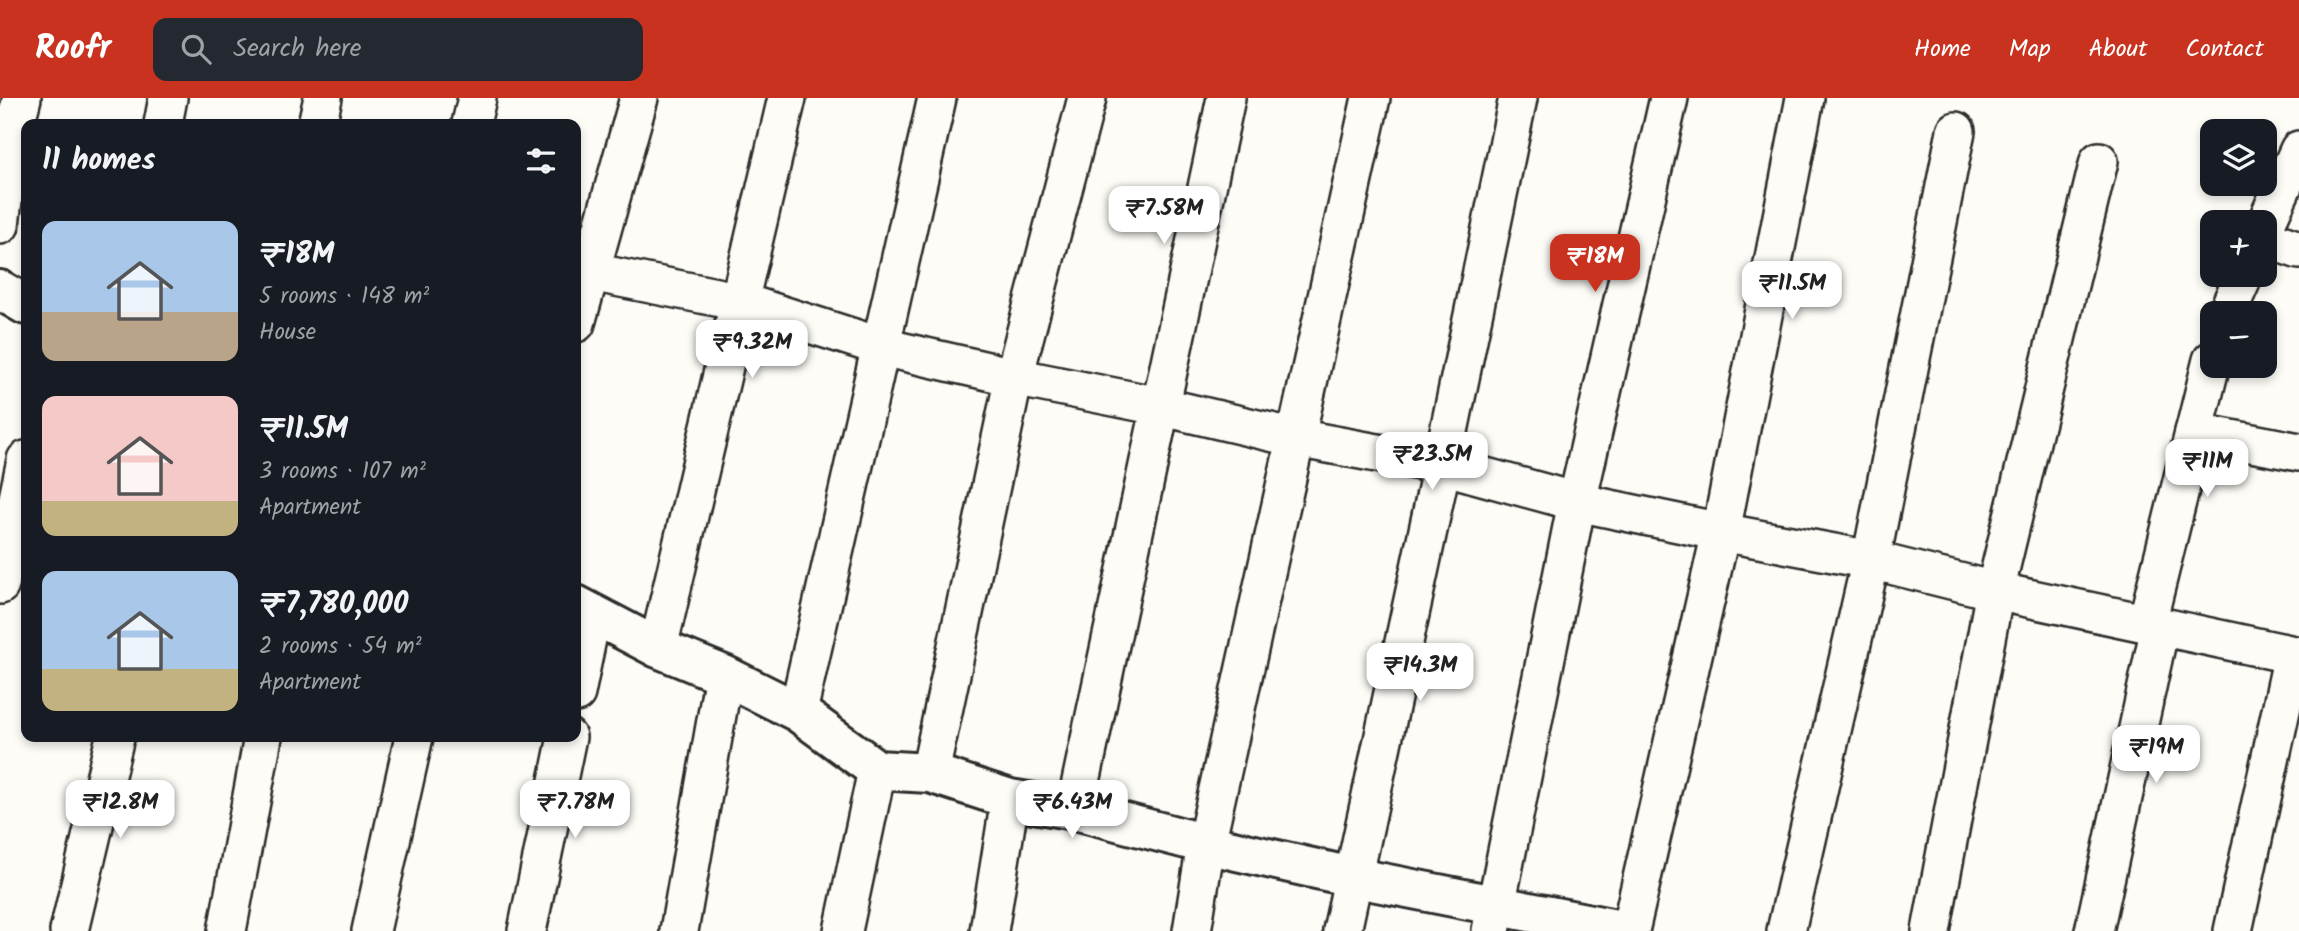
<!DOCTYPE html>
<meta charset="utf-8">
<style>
body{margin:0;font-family:Kalam,sans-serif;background:#242831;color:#f1f3f6;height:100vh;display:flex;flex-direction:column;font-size:26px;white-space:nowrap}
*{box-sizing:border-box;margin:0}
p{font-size:23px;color:#9ea1a6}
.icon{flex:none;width:38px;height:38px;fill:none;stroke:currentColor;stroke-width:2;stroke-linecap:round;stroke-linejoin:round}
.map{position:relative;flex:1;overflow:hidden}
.panel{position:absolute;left:21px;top:21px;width:560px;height:623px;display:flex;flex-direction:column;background:#171b24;border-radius:14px;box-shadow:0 4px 10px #0003}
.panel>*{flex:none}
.tools{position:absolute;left:2200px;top:21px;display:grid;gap:14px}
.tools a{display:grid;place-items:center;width:77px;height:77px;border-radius:14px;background:#171b24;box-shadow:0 4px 10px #0003;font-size:35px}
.price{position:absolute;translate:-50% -60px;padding:0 16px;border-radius:14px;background:#fff;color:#222;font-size:23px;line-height:46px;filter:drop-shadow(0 2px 4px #0008)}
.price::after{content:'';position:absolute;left:50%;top:42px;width:21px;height:16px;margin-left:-10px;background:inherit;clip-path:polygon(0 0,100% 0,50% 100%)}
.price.on{background:#c8321e;color:#fff}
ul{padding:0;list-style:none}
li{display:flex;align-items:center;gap:21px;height:175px;padding:0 21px}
li span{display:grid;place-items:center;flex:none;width:196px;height:140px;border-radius:14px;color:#555}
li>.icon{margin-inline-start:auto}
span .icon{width:84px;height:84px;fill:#fffc;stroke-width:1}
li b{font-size:30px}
h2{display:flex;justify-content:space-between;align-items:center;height:84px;padding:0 21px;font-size:30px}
header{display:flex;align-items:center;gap:42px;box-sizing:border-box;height:98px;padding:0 35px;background:#c8321e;color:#fff}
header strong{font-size:33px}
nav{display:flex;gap:38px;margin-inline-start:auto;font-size:24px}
.search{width:490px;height:63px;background:#242831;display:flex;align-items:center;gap:18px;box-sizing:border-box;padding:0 24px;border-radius:14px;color:#9ea1a6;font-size:26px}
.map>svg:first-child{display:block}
</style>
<header>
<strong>Roofr</strong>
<div class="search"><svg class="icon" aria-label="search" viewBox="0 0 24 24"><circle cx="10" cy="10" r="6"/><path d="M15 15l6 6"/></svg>Search here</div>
<nav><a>Home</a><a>Map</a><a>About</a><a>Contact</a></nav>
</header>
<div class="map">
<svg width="2299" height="833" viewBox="0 0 2299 833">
<rect width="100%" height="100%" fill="#fdfcf7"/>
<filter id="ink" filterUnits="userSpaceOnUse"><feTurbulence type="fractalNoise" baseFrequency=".0143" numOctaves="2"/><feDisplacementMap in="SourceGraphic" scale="14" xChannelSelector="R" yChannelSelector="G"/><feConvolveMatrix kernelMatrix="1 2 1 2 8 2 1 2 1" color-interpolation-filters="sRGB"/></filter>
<g filter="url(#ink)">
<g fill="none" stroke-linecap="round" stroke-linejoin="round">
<defs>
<g id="street">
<polyline points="163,26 168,0"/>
<polyline points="317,26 323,0"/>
<polyline points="471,26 477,0"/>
<polyline points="0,127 9,51 22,0"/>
<polyline points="2264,130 2299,52"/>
<polyline points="2264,140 2299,152"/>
<polyline points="576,171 741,204 882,249 1014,279 1159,308 1296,340 1442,367 1577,404 1721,434 1871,462 1995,493 2299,558"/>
<polyline points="2227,215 2244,177"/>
<polyline points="576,225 639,0"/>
<polyline points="2194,334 2299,354"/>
<polyline points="0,487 26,362"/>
<polyline points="2147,525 2212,262"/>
<polyline points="658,550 787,0"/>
<polyline points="576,595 592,516"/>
<polyline points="798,614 937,0"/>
<polyline points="930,675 1014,279 1087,0"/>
<polyline points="1075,712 1226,0"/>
<polyline points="69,833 115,639"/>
<polyline points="227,833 263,639"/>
<polyline points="371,833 414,639"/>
<polyline points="527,833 567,639"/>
<polyline points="679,833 724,577"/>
<polyline points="843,833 877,672"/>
<polyline points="989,833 1010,701"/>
<polyline points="1192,833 1206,746 1371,0"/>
<polyline points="1342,833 1442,367 1518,0"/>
<polyline points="1491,833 1577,404 1669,0"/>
<polyline points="1630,833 1721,434 1805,0"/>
<polyline points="1786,833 1871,462 1956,33"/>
<polyline points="1931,833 1995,493 2099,63"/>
<polyline points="2094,833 2160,529"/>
<polyline points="2233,833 2293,557"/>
</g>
<g id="secondary">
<polyline points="0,192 26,207"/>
<polyline points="576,507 658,550 724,577 798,614 877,672 930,675 1010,701 1075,712 1206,746 1352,779 1626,833"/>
</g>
</defs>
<use href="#street" stroke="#2b2b2b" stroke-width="42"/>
<use href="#secondary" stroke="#2b2b2b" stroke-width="44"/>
<use href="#street" stroke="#fdfcf7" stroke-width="37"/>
<use href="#secondary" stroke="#fdfcf7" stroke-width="38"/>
</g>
</g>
</svg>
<div class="tools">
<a><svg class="icon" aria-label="layers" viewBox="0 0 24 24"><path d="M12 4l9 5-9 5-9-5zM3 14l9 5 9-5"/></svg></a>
<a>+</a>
<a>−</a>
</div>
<b class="price" style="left:1164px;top:148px">₹7.58M</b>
<b class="price on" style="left:1595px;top:196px">₹18M</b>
<b class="price" style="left:1792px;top:223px">₹11.5M</b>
<b class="price" style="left:752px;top:282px">₹9.32M</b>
<b class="price" style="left:1432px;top:394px">₹23.5M</b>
<b class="price" style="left:2207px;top:401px">₹11M</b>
<b class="price" style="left:1420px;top:605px">₹14.3M</b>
<b class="price" style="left:2156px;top:687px">₹19M</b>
<b class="price" style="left:120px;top:742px">₹12.8M</b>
<b class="price" style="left:575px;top:742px">₹7.78M</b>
<b class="price" style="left:1072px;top:742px">₹6.43M</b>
<section class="panel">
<h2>11 homes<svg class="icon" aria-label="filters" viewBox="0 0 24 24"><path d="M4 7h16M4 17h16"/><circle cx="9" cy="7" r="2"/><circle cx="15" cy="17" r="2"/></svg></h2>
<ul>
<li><span style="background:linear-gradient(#a9c7e8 65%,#b9a48a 0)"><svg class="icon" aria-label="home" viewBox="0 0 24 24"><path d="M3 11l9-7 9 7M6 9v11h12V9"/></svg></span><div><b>₹18M</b><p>5 rooms · 148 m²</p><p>House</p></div></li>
<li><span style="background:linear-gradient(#f6c9c9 75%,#c2b280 0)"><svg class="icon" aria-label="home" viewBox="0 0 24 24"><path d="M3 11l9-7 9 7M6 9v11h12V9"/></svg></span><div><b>₹11.5M</b><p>3 rooms · 107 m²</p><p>Apartment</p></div></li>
<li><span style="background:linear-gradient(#a9c7e8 70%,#c2b280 0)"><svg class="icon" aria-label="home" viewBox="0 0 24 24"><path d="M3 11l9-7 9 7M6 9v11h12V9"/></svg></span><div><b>₹7,780,000</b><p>2 rooms · 54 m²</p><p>Apartment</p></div></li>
</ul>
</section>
</div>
